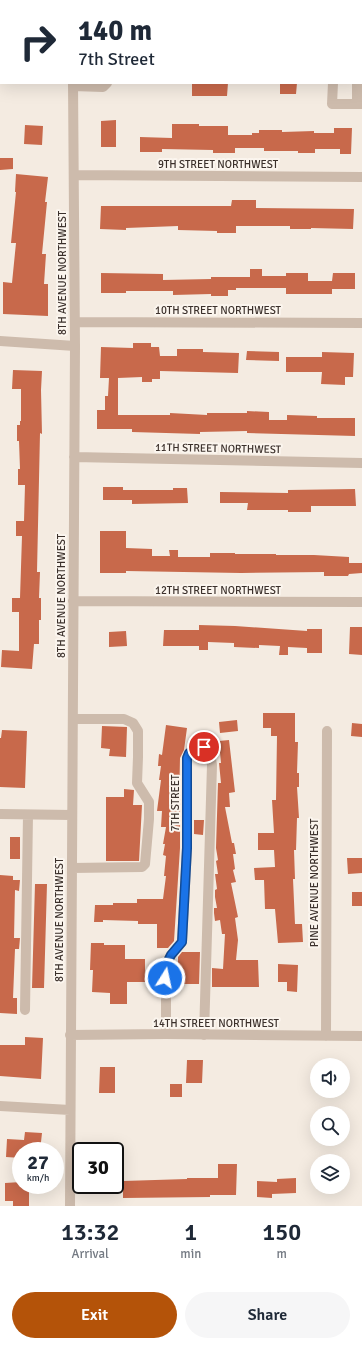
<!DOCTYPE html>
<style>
body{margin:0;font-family:Signika,sans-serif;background:#f6f6f7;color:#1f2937;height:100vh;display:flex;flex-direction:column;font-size:15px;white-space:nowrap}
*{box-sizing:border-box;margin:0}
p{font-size:13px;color:#747a83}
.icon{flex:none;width:22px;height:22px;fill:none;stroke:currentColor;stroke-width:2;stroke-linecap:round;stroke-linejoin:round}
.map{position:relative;height:1206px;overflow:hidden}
.panel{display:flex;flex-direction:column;background:#fff;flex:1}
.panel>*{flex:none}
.hud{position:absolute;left:0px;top:0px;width:362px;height:84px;box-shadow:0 4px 16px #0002;background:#fff;color:#1f2937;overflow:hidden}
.controls{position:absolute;left:310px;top:1058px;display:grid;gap:8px}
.controls a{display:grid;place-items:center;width:40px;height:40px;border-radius:50%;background:#fff;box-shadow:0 4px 16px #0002;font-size:20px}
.speed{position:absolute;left:12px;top:1142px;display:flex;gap:8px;font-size:20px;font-weight:700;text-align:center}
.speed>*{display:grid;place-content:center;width:52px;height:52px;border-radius:50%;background:#fff;box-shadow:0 4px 16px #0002;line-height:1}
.speed small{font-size:10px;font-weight:400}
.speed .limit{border:2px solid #111;border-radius:6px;background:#fff;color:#111}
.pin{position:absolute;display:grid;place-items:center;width:34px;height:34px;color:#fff;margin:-17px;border:2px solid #fff;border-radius:50%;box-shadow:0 1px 4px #0007}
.me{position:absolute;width:44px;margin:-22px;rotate:10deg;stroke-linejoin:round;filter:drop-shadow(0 0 3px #0008)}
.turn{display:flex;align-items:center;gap:14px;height:84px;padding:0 12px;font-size:18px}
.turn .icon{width:52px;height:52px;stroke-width:2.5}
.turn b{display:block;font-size:28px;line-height:34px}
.eta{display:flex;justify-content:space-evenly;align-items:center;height:68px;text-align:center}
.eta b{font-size:24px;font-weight:600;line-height:28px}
.primary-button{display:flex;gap:8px;margin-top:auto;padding:8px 12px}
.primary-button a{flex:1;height:46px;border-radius:24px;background:#b45309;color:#fff;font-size:16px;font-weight:600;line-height:46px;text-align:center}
.primary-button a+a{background:#f6f6f7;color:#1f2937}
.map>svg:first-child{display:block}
</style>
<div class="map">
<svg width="362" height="1206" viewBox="0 0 362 1206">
<rect width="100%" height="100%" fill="#f4ebe1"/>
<path fill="#c8694b" d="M192,83H228L227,96H192Z
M280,83H297L296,94H280Z
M116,120V147H101V121Z
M172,124H199V126H228V135H252V133H259V130H282V132L314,131V133H334V128H352L351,154H340V149H315V153H298V151H264V148H235V153H213V150L162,149V152H140V137L172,138Z
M25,125L43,126L42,145L24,144Z
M0,158H13V169L0,170Z
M16,174L48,177L45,202H47L42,254H46L44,284H48V316L3,314V282L12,283L16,243H11L16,192H15Z
M232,200H256V208L354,209L353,229L311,228V229H290V226H236V233H217V231L178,230V226L126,228V230L100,229L101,206H231Z
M250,269H262V276H286V273H308V281H332L333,273H355V289H332V294H286V288H236V290H228V296H211V294L173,295V291H126V293H101V273L163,274V280L211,279V277H250Z
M133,343H151V347H159L160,356H177V349H203V352L239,353L238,373L160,371V379H152V382H142V377L118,378V415H170V413L207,415V413H247V411L269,412V420H287V415L317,416V418H355V436L247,433V431L200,432V434L132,432V429H97V410H105V396H108L109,378H100L101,347L133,348Z
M247,351L279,352V361L246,360Z
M322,352L354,353L353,377H345V385L321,384L322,372H286V357H322Z
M13,370L42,371L41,390L42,434L40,433L37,572H40L39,598H41V620H39V644H34L32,669L1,667L2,650L19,651V612H12V598H20L22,536H16V521H24L25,485H18V469H20L19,441H17V425H20V421H21V389H12Z
M103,487H123V490H173V488H187L188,503L132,504V500H103Z
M355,489L356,506H311V512H288V510H247L248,503H220V492L288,493V490Z
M100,531H126V548L152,549V556H170L169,550H178V557H210V553H235V554H276V555H314L349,557V563H362V573L349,574L348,576H324V572L241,573L126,571V573H100Z
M199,625L235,626L307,631V629H322V653H307V648L288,647V655H279L280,646L259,645V648L234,647V643L208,642V650H199V646H163L164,630H199Z
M350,627H362V655L349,654Z
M126,631L127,646L109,647V632Z
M263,713H295V742H298L297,773H299V787H297L299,818H297L296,850H294L295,879H293L295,924H302L303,942L278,943L275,909H265L264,880H255L254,868L275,867L274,850H258V833H274L272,800H276L277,736H271V728H263Z
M237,720L238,731L220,733L219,722Z
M352,723L362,724V737L351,736Z
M166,725L187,728L184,750L180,758L179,804H180V848L174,941L168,948H157V924H138V921L103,920V922H94L95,905H113V903H137V899H163L166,876H164L166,856L163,855L165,844H163L166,827H161L162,811H157L161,780H159L161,766H158L159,754L162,755Z
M102,726L127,727L126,757L109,756L110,749L101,748Z
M2,730L27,731L25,788L0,787V738H1Z
M229,740L235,792L229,793L230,807H225L232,843H234L236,854H233L235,869L233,870L236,882L231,883L238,917L235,918L238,940L236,960H258L259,987H212V968L223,969L225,934H222L220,920L215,921L214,913V908H217L215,897V890L217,889L215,874H218L216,861L218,860L216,848L218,783H221L219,763H221L219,741Z
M124,789L134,790L133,805H142L139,861H106V797H124Z
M194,820H204L203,835L194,834Z
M10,837H20V859H10Z
M347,858H362V873L348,874Z
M0,875L13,876V880H20L19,891L15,890L14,938H20L19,949H15L13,998H17V1014L0,1013Z
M35,884H47L44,988H32Z
M352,892H362V906H352Z
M91,943H104V945H125V959H145V982H127V1004H110V993L92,992L93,970H90Z
M182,952H200L199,984H178V957Z
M278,964L298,965L297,992L287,991V982H278Z
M25,1037L43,1038L41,1079L0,1076V1045H25Z
M187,1060H203L202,1083H186Z
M100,1067H115V1093H99Z
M170,1084H182V1097H170Z
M25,1132L42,1133L40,1151H21V1158L6,1157L7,1139L24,1140Z
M218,1164H237L236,1195H210V1197L123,1198V1181L187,1179V1178H218Z
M296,1178V1193L272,1194V1198L257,1197V1181L277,1182V1179Z
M21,1182V1185H29V1206H13V1201H5V1183Z"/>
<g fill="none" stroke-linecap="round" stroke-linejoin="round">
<path stroke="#cdbbac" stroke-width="10" d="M71,1V0
M248,1V0
M333,83L332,104H362
M357,83V104
M73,86L103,87L107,83
M74,175L362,177
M75,322L362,323
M0,341L75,346
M74,457L362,463
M73,601L362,602
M0,814L72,815
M72,868L142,867L145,864L149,819V802L137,783L138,757V731L133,723L124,719H73
M25,1010L28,815
M166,1034V965L171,955L182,942L187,848V758C189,751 197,746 204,747L210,754L212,765L204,1035
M70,1035L166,1034L362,1036
M326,1036L327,731
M0,1106L70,1110
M70,1206L75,346L73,83"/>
<path stroke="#7d675c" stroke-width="10" d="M1,0L15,1
M361,10H362"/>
</g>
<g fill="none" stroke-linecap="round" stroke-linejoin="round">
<g stroke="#114b97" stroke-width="10">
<path id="route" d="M165,978L166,965L171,955L182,942L187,848V758L189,753L199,746L204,747"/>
</g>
<use href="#route" stroke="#1a73e8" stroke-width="7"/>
</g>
<g text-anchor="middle" stroke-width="4" stroke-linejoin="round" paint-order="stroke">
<g font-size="11" fill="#3b302b" stroke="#fbf5ee">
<text x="218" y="168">9TH STREET NORTHWEST</text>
<text transform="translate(62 273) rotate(-90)" y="4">8TH AVENUE NORTHWEST</text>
<text x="218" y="314">10TH STREET NORTHWEST</text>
<text transform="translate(218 448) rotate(1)" y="4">11TH STREET NORTHWEST</text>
<text x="218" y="594">12TH STREET NORTHWEST</text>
<text transform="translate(61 596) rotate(-90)" y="4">8TH AVENUE NORTHWEST</text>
<text transform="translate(175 803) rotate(-90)" y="4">7TH STREET</text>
<text transform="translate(314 883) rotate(-90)" y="4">PINE AVENUE NORTHWEST</text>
<text transform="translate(59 920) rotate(-90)" y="4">8TH AVENUE NORTHWEST</text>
<text x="216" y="1027">14TH STREET NORTHWEST</text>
</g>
</g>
</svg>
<div class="controls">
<a><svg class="icon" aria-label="sound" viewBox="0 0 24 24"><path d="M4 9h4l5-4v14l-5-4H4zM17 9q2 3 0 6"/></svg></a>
<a><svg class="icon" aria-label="search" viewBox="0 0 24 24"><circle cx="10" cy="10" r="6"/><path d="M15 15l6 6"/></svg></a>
<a><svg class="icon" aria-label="layers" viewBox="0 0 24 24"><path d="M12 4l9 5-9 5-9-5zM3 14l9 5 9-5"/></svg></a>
</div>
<div class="speed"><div>27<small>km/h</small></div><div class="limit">30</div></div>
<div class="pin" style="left:204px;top:747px;background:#d93025"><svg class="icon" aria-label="arrive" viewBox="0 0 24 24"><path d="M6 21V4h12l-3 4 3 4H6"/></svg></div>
<svg class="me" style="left:165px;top:978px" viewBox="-20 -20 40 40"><circle r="17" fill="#1a73e8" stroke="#fff" stroke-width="3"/><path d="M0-11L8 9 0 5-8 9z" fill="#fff"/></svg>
<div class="hud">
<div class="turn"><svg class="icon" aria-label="right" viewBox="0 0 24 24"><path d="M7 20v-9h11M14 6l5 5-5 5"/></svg><div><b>140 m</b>7th Street</div></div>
</div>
</div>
<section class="panel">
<div class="eta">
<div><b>13:32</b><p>Arrival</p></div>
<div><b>1</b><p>min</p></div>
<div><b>150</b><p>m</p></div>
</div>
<div class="primary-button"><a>Exit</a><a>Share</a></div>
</section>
